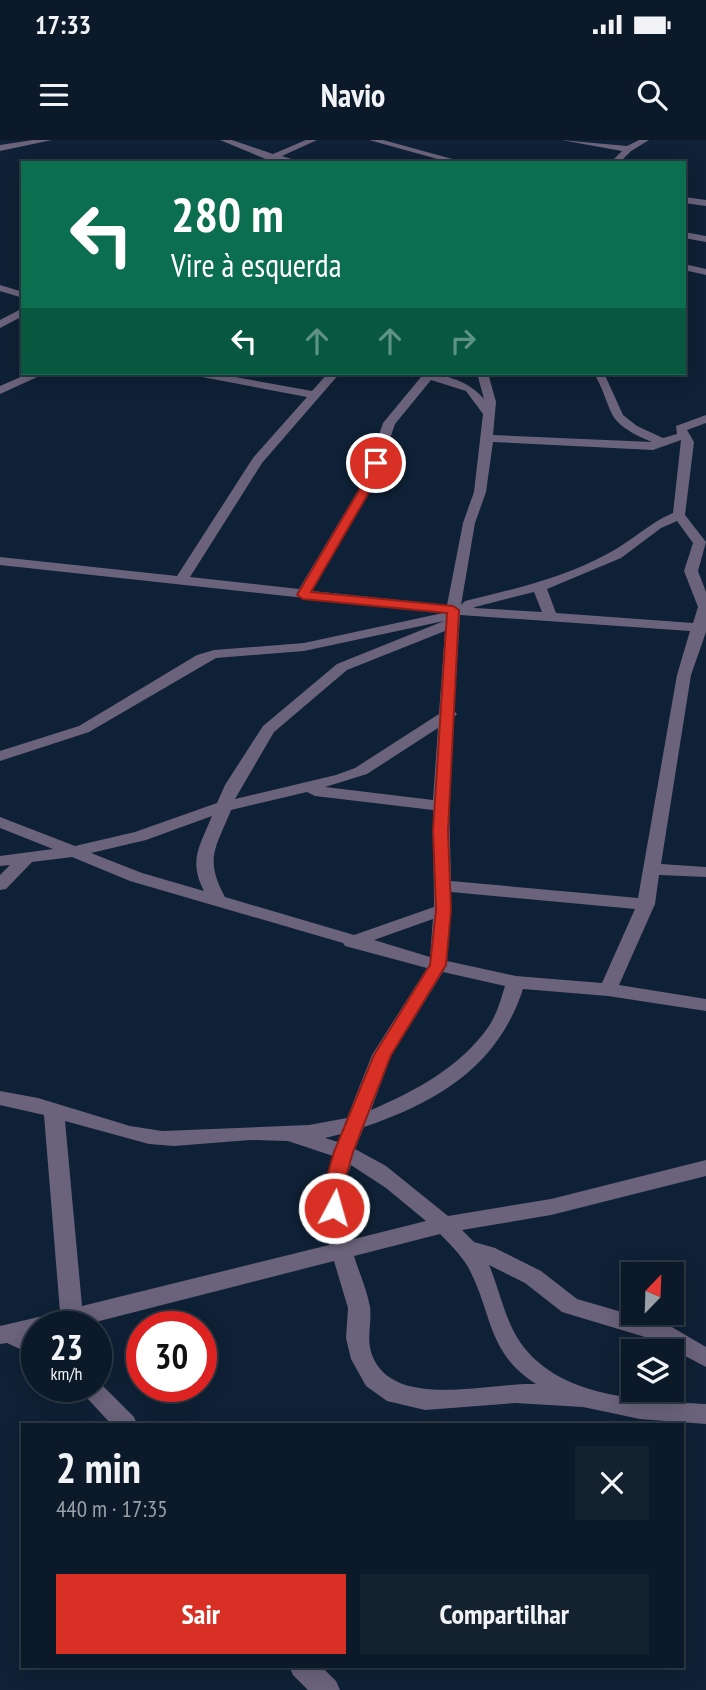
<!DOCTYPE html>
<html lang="pt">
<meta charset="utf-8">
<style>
body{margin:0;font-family:"PT Sans Narrow",sans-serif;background:#142230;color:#f1f3f6;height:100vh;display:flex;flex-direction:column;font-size:26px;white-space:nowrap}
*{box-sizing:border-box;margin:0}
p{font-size:23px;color:#9aa0a8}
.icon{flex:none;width:38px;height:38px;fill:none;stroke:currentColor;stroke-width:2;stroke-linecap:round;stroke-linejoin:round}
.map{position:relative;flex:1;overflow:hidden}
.details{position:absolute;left:21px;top:1283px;width:663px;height:245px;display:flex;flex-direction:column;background:#0b1928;border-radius:0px;box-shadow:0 4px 18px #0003,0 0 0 2px #2b3845}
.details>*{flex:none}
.top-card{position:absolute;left:21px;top:21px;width:665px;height:214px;border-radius:0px;box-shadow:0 4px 18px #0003,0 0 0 2px #2b3845;background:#0b6e4f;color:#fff;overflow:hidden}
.needle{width:46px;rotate:23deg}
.fabs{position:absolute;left:621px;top:1122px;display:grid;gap:14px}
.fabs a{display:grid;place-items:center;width:63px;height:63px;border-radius:0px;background:#0b1928;box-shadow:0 4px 18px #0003,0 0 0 2px #2b3845;font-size:35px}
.speed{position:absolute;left:21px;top:1171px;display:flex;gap:14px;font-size:35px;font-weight:700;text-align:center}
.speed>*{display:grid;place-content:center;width:91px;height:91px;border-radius:50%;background:#0b1928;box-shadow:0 4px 18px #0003,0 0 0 2px #2b3845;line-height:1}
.speed small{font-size:18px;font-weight:400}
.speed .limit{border:10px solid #d22;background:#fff;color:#111}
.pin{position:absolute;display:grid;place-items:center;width:60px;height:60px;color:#fff;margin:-30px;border:4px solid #fff;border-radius:50%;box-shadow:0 2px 7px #0007}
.me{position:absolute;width:77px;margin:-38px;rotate:6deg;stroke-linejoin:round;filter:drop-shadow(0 0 5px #0008)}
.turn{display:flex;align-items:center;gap:24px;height:147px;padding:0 35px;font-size:32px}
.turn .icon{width:91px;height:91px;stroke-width:2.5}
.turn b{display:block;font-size:49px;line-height:60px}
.lanes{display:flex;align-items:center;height:66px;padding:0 35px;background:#0003;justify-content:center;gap:35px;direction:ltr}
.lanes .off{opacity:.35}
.round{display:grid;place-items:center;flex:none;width:74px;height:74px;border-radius:0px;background:#142230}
.overview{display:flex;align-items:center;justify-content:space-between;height:119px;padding:0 35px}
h1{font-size:42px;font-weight:700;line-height:52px}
.cta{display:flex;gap:14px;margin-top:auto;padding:14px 35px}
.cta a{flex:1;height:80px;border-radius:0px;background:#d93025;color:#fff;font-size:28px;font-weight:700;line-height:80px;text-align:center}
.cta a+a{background:#142230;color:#f1f3f6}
.status{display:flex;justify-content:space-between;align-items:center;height:49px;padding:0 35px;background:#0b1928;direction:ltr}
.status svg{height:19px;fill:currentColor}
header{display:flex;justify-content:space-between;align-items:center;height:91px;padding:0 35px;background:#0b1928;font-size:32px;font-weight:700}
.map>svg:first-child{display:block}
</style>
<div class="status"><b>17:33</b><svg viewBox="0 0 49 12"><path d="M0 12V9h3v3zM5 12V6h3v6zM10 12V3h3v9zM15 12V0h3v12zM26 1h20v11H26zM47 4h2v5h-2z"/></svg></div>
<header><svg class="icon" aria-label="menu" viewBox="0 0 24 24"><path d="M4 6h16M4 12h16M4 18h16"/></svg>Navio<svg class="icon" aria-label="search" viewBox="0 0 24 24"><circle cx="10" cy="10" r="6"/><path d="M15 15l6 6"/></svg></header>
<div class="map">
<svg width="706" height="1550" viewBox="0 0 706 1550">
<rect width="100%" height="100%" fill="#0f2136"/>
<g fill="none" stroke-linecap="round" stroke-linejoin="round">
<path fill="#6b637b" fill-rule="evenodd" d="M33,0H52L0,11V5Z
M220,0H232L273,14L306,0H317L282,16L304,23L268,20Z
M369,0H383L467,23H452Z
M561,0L627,6L639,0H649L631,11L619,23H610L622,11Z
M684,57L706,60V66L684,63Z
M684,92L706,96V102L684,98Z
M684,124L706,129V135L684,130Z
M0,145L23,152V158L0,151Z
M23,168V176L0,188V180Z
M30,233H46L0,254V246Z
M192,233H213L312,251L328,233H340L262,323L190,437L299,449L363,342L383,283L421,237L415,233C439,233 468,239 484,259L477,233H488L496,262L493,295L652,302C602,281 616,273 594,233H604L623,275L637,286L663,298L677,294L676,286L706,275V283L687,290L694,302L685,375L706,402L698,431L706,452V492L691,535L661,724L706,727V737L659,735L655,764L619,845L706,859V871L608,856L523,849C498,926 438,962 364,987L355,1009L386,1026L448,1076L551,1059L706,1020V1036L551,1075L462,1090L474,1102L495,1108L541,1131L577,1159L670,1186L706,1207V1227L655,1200L562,1172L525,1143L489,1125C498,1146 503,1170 513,1190C548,1259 640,1260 706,1264V1284L640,1279L583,1267L515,1263L425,1270L387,1261L366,1246L351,1219L346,1198L348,1168L334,1121L80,1186H37V1217L7,1203L0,1204V1186L60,1172L44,975L0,965V951L38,958L130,986L162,991L309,985L347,978L372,915L427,828L345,806L343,803L130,741L72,717L32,722L6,749L0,750V735L10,725L0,726V716L53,709L0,688V677L75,706L135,692L217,663L225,645L263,586L337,524L444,481L304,511L216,518L89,592L0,621V611L79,586L197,515L214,510L304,503L443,473L0,425V417L177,436L253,318L307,257L197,236ZM431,240L466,251L483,274L474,352L463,383L447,465L312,451L375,342L395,284ZM681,300L673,373C649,383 632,401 609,413C564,438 514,449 465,461L461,465L475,383L486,352L493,302L653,310ZM677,381L693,403L684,431L698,467L693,483L556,473L547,449L621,418L661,388ZM534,452L542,472L474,468L475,467ZM460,475L690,491L677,535L638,758L451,741L449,666L454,577L457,574L454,571ZM445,491L439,574L355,628L336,635L235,659L274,592L347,530ZM438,588L433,660L325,647L367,634ZM307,652L315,656L433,670L434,767L354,795L225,757C204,718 216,708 231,670ZM212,676C200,706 188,720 204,751L142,733L91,713L146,700ZM451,752L635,769L602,843L516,836L447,821ZM433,779L430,817L374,800ZM443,832L505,846C501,859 497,874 489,886C461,927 415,951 371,970L391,916ZM65,981L149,1004L174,1006L250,1000L288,1001L333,1016C323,1048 324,1073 329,1105L82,1166ZM341,994L338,1002L325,998ZM351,1025L386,1048L426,1081L350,1100C346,1075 341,1047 351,1025ZM440,1094C450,1104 461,1115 468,1127C493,1173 486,1212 536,1244C490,1242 393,1271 372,1215C366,1199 372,1184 370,1167C367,1150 359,1132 354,1116Z
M96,1239L134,1277L137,1284H111L76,1246H96Z
M289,1526H321L336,1541L340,1550H308L293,1535Z"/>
</g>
<path fill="#d93025" stroke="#8d1f18" stroke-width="2" d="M372,320L381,323L375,342L311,452L453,466L459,470L448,691L451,770L446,825L391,915L353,1012L345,1040L344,1068L334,1075L325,1068L326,1040L334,1012L374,915L430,825L436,770L433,691L447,473L303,459L297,455L364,342Z"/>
</svg>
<div class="fabs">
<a><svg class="needle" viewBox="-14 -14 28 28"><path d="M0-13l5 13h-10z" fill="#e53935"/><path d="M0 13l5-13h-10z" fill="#9aa0a8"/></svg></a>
<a><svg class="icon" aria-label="layers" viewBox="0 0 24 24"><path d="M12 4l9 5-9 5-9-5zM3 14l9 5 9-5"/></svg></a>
</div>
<div class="speed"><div>23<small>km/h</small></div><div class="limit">30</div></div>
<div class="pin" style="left:376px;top:323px;background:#d93025"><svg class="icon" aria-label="arrive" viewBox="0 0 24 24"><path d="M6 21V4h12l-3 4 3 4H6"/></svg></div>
<svg class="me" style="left:334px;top:1068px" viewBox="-20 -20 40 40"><circle r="17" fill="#d93025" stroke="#fff" stroke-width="3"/><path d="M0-11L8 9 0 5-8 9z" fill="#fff"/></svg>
<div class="top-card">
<div class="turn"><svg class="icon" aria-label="left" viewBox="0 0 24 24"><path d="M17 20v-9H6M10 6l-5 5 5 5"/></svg><div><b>280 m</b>Vire à esquerda</div></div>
<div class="lanes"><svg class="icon" aria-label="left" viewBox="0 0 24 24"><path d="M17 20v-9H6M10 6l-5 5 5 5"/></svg><svg class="icon off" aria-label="ahead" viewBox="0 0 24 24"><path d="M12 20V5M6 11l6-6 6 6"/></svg><svg class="icon off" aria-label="ahead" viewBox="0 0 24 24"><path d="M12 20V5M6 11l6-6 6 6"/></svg><svg class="icon off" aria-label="right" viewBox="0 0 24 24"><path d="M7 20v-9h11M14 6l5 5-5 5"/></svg></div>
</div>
<section class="details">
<div class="overview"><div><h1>2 min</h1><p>440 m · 17:35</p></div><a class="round"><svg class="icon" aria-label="close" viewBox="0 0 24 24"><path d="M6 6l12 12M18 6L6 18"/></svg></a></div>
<div class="cta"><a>Sair</a><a>Compartilhar</a></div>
</section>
</div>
